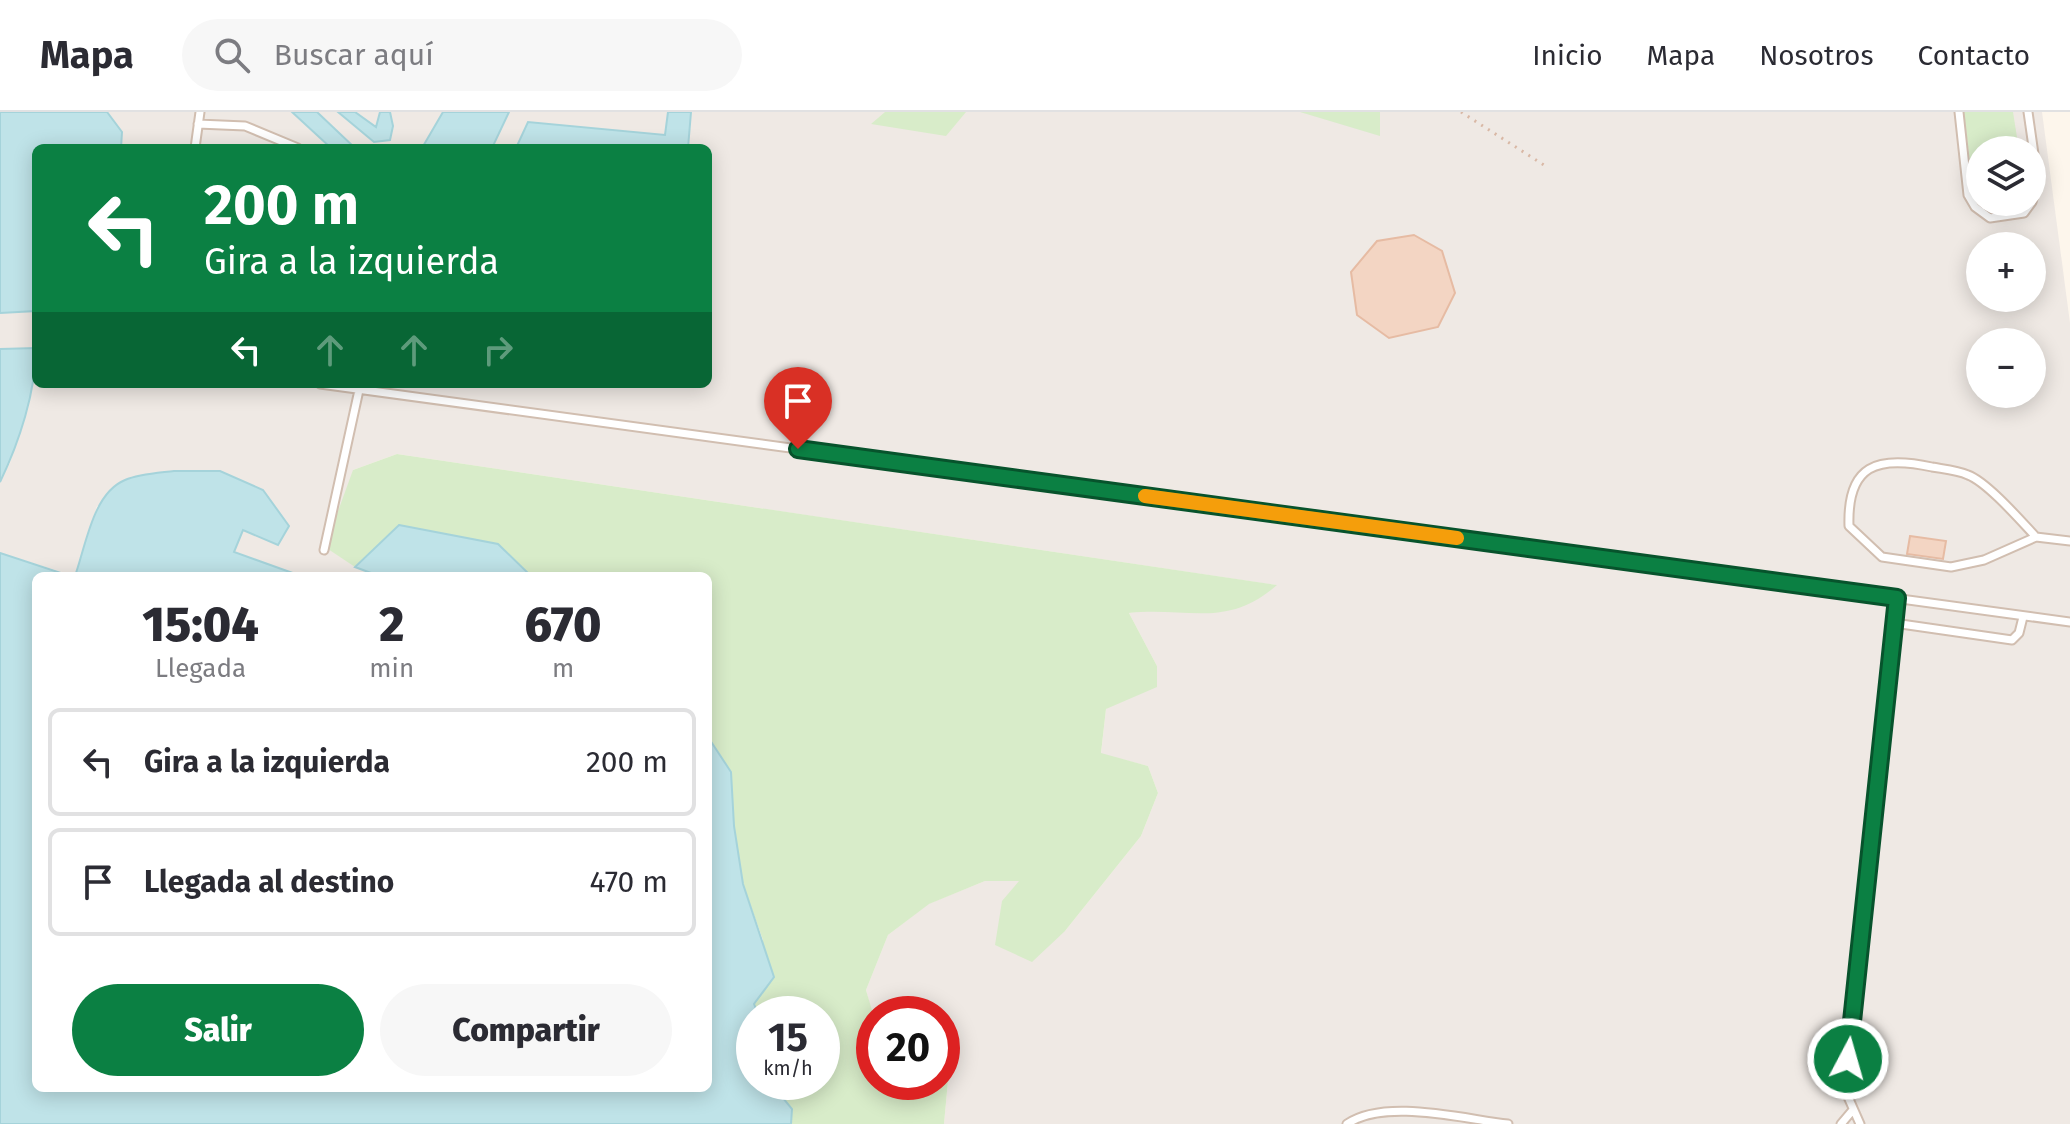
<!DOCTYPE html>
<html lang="es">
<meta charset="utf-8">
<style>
body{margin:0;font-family:"Fira Sans",sans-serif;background:#f7f7f7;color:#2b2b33;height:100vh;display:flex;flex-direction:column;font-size:30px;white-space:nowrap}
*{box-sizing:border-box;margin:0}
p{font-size:26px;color:#7c7c81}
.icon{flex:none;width:44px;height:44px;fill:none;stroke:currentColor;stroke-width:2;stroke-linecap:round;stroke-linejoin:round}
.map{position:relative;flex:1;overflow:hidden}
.sheet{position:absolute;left:32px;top:460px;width:680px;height:520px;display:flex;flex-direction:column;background:#fff;border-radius:12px;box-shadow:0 4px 20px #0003}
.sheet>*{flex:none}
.guide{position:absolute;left:32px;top:32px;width:680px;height:244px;border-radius:12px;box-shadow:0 4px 20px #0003;background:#0b8043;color:#fff;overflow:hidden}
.fabs{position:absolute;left:1966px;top:24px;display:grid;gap:16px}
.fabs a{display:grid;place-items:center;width:80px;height:80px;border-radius:50%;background:#fff;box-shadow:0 4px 20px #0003;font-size:40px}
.speed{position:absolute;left:736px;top:884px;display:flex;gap:16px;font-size:40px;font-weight:700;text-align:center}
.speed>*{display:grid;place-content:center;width:104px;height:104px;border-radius:50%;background:#fff;box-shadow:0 4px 20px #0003;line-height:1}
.speed small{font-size:20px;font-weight:400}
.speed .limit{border:12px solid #d22;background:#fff;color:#111}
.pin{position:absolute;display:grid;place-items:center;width:68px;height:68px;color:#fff;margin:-82px -34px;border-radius:50% 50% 50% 0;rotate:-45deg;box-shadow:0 0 8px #0007}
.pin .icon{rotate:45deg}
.me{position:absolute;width:88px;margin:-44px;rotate:6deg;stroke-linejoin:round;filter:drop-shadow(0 0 6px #0008)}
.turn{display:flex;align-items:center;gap:28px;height:168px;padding:0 40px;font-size:36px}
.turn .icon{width:104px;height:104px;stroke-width:2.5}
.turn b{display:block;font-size:56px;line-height:68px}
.lanes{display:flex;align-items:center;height:76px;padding:0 40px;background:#0003;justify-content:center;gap:40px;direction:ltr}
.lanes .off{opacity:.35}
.eta{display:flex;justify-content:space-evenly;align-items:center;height:136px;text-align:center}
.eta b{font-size:48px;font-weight:800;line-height:56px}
.button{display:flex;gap:16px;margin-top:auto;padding:16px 40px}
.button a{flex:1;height:92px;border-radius:48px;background:#0b8043;color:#fff;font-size:32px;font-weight:800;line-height:92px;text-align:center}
.button a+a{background:#f7f7f7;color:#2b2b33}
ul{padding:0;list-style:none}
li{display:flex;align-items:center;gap:24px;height:108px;margin:0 16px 12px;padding:0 24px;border:4px solid #e1e1e2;border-radius:12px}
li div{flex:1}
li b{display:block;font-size:30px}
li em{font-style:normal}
header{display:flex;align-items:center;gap:48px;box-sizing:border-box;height:112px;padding:0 40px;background:#fff;border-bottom:2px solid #e1e1e2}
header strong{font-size:38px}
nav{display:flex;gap:44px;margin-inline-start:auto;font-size:28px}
.search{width:560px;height:72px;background:#f7f7f7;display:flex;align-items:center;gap:20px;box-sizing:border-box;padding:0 28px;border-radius:44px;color:#7c7c81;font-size:30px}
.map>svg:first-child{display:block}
</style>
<header>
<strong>Mapa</strong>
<div class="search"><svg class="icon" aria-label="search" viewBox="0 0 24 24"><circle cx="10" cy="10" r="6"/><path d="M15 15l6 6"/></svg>Buscar aquí</div>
<nav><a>Inicio</a><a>Mapa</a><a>Nosotros</a><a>Contacto</a></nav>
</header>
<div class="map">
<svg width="2070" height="1012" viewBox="0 0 2070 1012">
<rect width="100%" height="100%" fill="#fdf6ec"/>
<path fill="#efe9e4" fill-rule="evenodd" d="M107,0H2042L2070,211V1012H944L950,947L942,902H874L873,904L866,878L888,823L928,792L985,769H1020L1065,819L1141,724L1158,681L1148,654L1101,642L1106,597L1157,554L1129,501L1276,473L397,342L353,358L355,455L379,464H301L233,440L243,418L289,414L97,394L75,464L0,441V370L10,351L36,260V272H708V36H121L122,20ZM1980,38H2032V90H1980ZM1980,134H2032V186H1980ZM1980,230H2032V282H1980Z
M36,199V236L0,237V201Z"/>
<path fill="#d8ecc9" d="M885,0H966L946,24L871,12Z
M1300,0H1380V24Z
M1964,0H2013L2019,38H1980V87L1973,77Z
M397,342L1277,473C1227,517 1188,495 1129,501L1157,554V575L1106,597L1101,641L1148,654L1158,681L1141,724L1065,819L1032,850L995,833L1002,789L1019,769H985L929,792L888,823L866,878L874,905V970H942L943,904L950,947L944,1012H791L792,997L770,970H822V902H758L753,892L763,828L743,772L734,714L731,660L708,625V464H531L498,432L399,413L355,455L325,435L353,358Z"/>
<path fill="#bfe3e8" stroke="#a5d3da" stroke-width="2" d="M0,0H107L122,20L121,36H36V199L0,201Z
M292,0H317L355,36H331Z
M338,0H355L376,15L380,0H390L393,14L390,28L374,30Z
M443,0H509L492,36H422Z
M668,0H691L688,36H516L528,10L665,23Z
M36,236C36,279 19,331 0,370V237Z
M174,359H220L263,378L289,414L278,433L243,418L234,440L301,464H75C86,433 93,381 125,368C139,362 158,361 174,359Z
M399,413L498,432L531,464H379L355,455Z
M0,441L70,464H36V976H708V625L731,660L734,714L743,772L774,865L754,892L758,902H754V970H770L792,997L791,1012H0Z"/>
<path fill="#f3d5c3" stroke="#e6bba3" stroke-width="2" d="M1414,123L1442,139L1455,181L1438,215L1389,226L1357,203L1351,160L1377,129Z
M1910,424L1946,429L1943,447L1907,442Z"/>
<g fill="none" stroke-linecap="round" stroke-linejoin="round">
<g stroke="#d1beb0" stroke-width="11">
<path id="lane" d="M1959,0L1968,83L1975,95L1990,106L2024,101L2032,90
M2028,0L2038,70L2032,90
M198,12L245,14L298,36
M195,36L200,0
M320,272L2070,510
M2036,425C2021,409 1987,370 1968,363C1957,358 1943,357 1932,355C1877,343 1847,353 1849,414L1882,445L1951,455L1984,448L2036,425L2070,429
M324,438L359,278
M1894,511L2012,528L2019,521L2023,505
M1347,1012C1385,986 1463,1007 1508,1012
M1841,1012L1852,999
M1860,1012L1845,978L1897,486"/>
</g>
<path stroke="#d9b8a5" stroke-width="3" stroke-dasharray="2 6" stroke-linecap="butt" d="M1461,0L1547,55"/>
<use href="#lane" stroke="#fff" stroke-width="7"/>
</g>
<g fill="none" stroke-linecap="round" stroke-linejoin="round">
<g stroke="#07532c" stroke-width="20">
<path id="route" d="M798,337L1897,486L1848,947"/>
</g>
<use href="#route" stroke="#0b8043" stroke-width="14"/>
<path stroke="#f59e0b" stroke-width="14" d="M1145,384L1457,426"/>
</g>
</svg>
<div class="fabs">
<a><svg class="icon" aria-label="layers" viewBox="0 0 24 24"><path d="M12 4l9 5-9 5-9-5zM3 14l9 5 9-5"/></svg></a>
<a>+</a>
<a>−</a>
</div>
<div class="speed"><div>15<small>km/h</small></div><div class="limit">20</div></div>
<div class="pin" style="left:798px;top:337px;background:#d93025"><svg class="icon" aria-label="arrive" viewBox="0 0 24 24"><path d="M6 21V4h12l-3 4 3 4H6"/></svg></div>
<svg class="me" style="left:1848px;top:947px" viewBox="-20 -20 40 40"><circle r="17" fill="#0b8043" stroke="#fff" stroke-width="3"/><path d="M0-11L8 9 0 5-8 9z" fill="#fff"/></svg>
<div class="guide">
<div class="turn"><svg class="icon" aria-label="left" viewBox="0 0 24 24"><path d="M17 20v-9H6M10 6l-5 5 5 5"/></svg><div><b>200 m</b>Gira a la izquierda</div></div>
<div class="lanes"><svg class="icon" aria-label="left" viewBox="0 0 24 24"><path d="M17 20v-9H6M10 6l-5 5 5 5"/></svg><svg class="icon off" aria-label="ahead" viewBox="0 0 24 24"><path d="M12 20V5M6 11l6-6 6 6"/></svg><svg class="icon off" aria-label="ahead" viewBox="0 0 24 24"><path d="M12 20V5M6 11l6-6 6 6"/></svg><svg class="icon off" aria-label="right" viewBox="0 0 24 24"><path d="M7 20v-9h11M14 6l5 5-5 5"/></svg></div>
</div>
<section class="sheet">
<div class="eta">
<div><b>15:04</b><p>Llegada</p></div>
<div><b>2</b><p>min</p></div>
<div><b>670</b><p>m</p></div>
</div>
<ul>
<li><svg class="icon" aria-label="left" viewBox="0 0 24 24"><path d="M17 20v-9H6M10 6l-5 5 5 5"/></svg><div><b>Gira a la izquierda</b></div><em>200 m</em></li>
<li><svg class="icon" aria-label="arrive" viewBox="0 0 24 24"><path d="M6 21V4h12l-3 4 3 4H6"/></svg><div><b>Llegada al destino</b></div><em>470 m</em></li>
</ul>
<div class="button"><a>Salir</a><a>Compartir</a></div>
</section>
</div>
